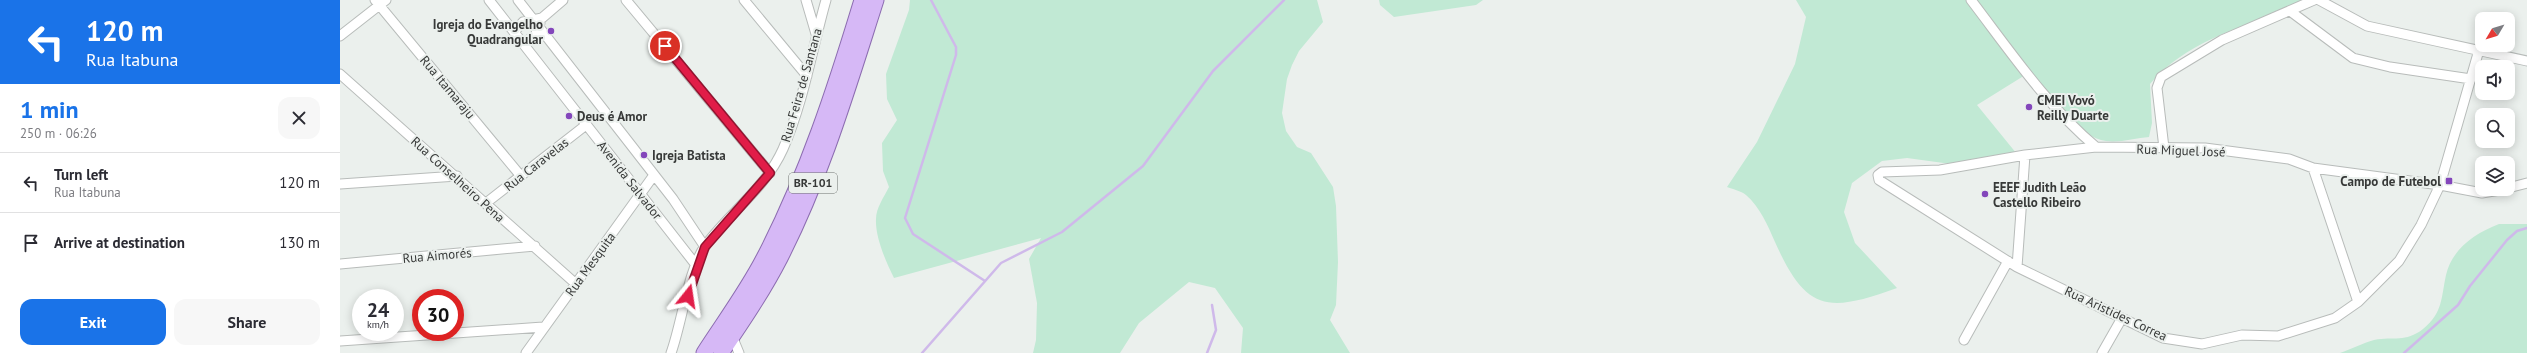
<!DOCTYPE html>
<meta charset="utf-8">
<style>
body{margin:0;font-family:"PT Sans",sans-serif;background:#f7f7f7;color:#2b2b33;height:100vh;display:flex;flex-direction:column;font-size:15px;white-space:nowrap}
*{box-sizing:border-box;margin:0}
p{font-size:13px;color:#7c7c81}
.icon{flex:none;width:22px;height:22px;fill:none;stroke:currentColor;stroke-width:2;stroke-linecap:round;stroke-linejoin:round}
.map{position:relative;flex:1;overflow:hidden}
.details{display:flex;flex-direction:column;background:#fff;width:340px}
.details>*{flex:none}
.top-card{background:#1a73e8;color:#fff;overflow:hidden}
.needle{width:26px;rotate:232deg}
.buttons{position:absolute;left:2135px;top:12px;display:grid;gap:8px}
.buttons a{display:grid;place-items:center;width:40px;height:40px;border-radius:8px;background:#fff;box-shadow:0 2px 10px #0003;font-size:20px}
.speed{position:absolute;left:12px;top:289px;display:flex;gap:8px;font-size:20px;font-weight:700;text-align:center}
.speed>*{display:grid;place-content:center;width:52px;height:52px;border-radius:50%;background:#fff;box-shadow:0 2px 10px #0003;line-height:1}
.speed small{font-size:10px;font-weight:400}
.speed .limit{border:6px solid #d22;background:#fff;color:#111}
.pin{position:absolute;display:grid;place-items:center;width:34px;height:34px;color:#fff;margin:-17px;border:2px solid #fff;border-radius:50%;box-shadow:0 1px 4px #0007}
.me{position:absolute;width:44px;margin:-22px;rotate:15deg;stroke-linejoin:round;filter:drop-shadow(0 0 3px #0008)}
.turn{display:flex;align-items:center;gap:14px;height:84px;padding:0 20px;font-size:18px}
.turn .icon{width:52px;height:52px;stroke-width:2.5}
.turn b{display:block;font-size:28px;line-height:34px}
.round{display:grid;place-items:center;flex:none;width:42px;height:42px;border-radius:12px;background:#f7f7f7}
.overview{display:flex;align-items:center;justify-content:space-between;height:68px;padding:0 20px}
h1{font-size:24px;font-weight:800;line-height:30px;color:#1a73e8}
.primary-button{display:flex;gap:8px;margin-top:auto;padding:8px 20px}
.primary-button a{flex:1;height:46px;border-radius:12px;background:#1a73e8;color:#fff;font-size:16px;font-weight:800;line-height:46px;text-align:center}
.primary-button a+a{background:#f7f7f7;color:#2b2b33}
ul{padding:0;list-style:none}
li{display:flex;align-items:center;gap:12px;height:60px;padding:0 20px;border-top:1px solid #e1e1e2}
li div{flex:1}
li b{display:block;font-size:15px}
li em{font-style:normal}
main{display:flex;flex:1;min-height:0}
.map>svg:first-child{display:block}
</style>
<main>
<section class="details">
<div class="top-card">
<div class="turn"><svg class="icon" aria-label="left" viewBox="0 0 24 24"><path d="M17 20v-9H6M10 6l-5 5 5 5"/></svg><div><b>120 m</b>Rua Itabuna</div></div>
</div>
<div class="overview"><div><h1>1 min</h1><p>250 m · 06:26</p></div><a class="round"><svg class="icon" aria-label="close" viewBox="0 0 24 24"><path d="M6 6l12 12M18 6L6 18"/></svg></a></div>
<ul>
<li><svg class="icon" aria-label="left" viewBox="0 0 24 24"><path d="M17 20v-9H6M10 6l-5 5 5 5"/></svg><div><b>Turn left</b><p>Rua Itabuna</p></div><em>120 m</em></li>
<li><svg class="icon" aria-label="arrive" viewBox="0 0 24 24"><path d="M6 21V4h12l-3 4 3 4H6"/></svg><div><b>Arrive at destination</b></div><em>130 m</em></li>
</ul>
<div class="primary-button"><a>Exit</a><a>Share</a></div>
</section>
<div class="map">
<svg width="2187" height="353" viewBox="0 0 2187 353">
<rect width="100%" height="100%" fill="#ebf0ed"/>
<path fill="#c1e9d4" d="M570,0H977L983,22L959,51L952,65L947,79L942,113L946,131L957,147L971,153L993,187L996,206L998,262L996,305L990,320L1010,353H901L903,328L875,288L849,282L799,323L780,353H693L696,340L697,303L689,259L701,238L554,278C546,262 535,237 536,219C536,208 544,197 549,187L543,171L542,143L557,120L547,99L546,74L569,10Z
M1039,0H1143L1136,5L1054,17L1040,5Z
M1456,0H1969C1915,24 1849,37 1810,84L1812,123L1809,137C1796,138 1779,143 1766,141C1739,138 1707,92 1690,72L1637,105L1681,159L1611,164L1567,158L1542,161L1512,183L1504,212L1515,243L1557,288C1488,313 1466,312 1435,242C1428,226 1420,207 1406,195C1401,191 1392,189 1387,187L1417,142L1455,64L1466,17Z
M2159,224H2187V353H2000C2011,349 2023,343 2034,340C2054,336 2065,343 2083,329C2103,313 2101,298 2106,275C2112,249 2135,233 2159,224Z"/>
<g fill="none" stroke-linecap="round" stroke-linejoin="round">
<path stroke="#cfb9ea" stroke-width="2.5" d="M591,0L616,47V55L565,218L573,234L645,281
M582,353L661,263L722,232L803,166L873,71L944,0
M867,353L876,330L872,305
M2064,353L2118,305L2130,286L2167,240L2177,231L2187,228"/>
<g stroke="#b8bcba" stroke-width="11">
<path id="minor" d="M35,0L180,175
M149,0L356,265
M178,0L333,199L365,247
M286,0L430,173
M404,0L467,76
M466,0L476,34
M1631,0C1670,51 1707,106 1756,147
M1979,0L2027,26L2187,61
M1950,11L2013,58L2050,67L2131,79
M174,32L183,22L202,18L223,0
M0,36L46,0
M183,43L195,36L200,23
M2139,50L2100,185L2081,225L2059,261L2018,302L1995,318L1938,336L1902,335L1862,344L1823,338L1677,267L1539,180L1538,175L1542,172L1600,170L1685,155L1756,147L1865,148L1949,159L1973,168L2100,185L2142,193L2166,189
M0,74L236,284
M1824,148L1817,88L1821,77L1882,40L1974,0
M1973,168L2018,302
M0,184L117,176
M2168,188L2187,183
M146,203L246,125
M0,264L195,246
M1677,267L1685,155
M392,336L399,353
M1624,340L1668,261
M0,341L203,327
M186,353L314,175
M331,353C342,323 348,270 365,246C390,212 425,189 443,149C464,101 472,49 486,0
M1762,353L1782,318"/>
</g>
<g stroke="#8c6cb0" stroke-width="17">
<path id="primary" d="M364,353C384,322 407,291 424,258C467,175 495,89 522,0
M381,353C402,322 423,291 440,258C482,176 508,87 536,0"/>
</g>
<use href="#minor" stroke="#fff" stroke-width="9"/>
<use href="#primary" stroke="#d6b8f6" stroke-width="15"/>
</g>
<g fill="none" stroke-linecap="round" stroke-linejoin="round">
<g stroke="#92132f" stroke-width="10">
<path id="route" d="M325,46L430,173L365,247L348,296"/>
</g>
<use href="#route" stroke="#e11d48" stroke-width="7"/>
</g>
<g fill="#8346bb" stroke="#ebf0ed" stroke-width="1.5">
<circle cx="211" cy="31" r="4"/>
<circle cx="1689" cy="107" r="4"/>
<circle cx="229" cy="116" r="4"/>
<circle cx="304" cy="155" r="4"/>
<rect x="2105" y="177" width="8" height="8" rx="2"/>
<circle cx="1645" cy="194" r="4"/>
</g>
<g text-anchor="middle" stroke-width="4" stroke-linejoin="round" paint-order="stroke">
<rect fill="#ebf0ed" stroke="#6d706e" stroke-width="1" x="449" y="173" width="48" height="20" rx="3"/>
<g font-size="12" font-weight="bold" fill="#373938">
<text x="473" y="187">BR-101</text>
</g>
<g font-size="13" font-weight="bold" fill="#373938" stroke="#ebf0ed" text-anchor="start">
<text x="203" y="29" text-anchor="end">Igreja do Evangelho<tspan x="203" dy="15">Quadrangular</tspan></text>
<text x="1697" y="105">CMEI Vovó<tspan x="1697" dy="15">Reilly Duarte</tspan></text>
<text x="237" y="121">Deus é Amor</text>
<text x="312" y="160">Igreja Batista</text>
<text x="2101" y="186" text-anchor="end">Campo de Futebol</text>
<text x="1653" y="192">EEEF Judith Leão<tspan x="1653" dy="15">Castello Ribeiro</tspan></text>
</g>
<g font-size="13" fill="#373938" stroke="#ebf0ed">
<text transform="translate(461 85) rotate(-74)" y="5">Rua Feira de Santana</text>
<text transform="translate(108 87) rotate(50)" y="5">Rua Itamaraju</text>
<text transform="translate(1841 150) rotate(2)" y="5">Rua Miguel José</text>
<text transform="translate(196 164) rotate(-38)" y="5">Rua Caravelas</text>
<text transform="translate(118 179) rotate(42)" y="5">Rua Conselheiro Pena</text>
<text transform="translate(290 180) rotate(52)" y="5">Avenida Salvador</text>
<text transform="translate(97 255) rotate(-5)" y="5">Rua Aimorés</text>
<text transform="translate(250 264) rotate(-54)" y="5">Rua Mesquita</text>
<text transform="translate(1776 313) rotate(25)" y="5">Rua Aristides Correa</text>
</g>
</g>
</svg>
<div class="buttons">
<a><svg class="needle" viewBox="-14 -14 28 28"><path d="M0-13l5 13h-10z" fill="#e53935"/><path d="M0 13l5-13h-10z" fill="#7c7c81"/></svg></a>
<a><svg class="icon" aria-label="sound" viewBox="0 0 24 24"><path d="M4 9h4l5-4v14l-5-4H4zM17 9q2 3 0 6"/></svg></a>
<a><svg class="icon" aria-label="search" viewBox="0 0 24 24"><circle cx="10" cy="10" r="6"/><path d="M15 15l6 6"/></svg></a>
<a><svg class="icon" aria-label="layers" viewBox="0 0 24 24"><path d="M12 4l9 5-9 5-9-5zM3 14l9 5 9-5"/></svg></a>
</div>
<div class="speed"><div>24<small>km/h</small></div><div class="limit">30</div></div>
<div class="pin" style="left:325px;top:46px;background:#d93025"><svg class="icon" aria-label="arrive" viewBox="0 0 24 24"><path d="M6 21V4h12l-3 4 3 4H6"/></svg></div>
<svg class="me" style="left:348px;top:296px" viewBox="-20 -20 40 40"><path d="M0-17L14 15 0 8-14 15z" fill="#e11d48" stroke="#fff" stroke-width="4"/></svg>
</div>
</main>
